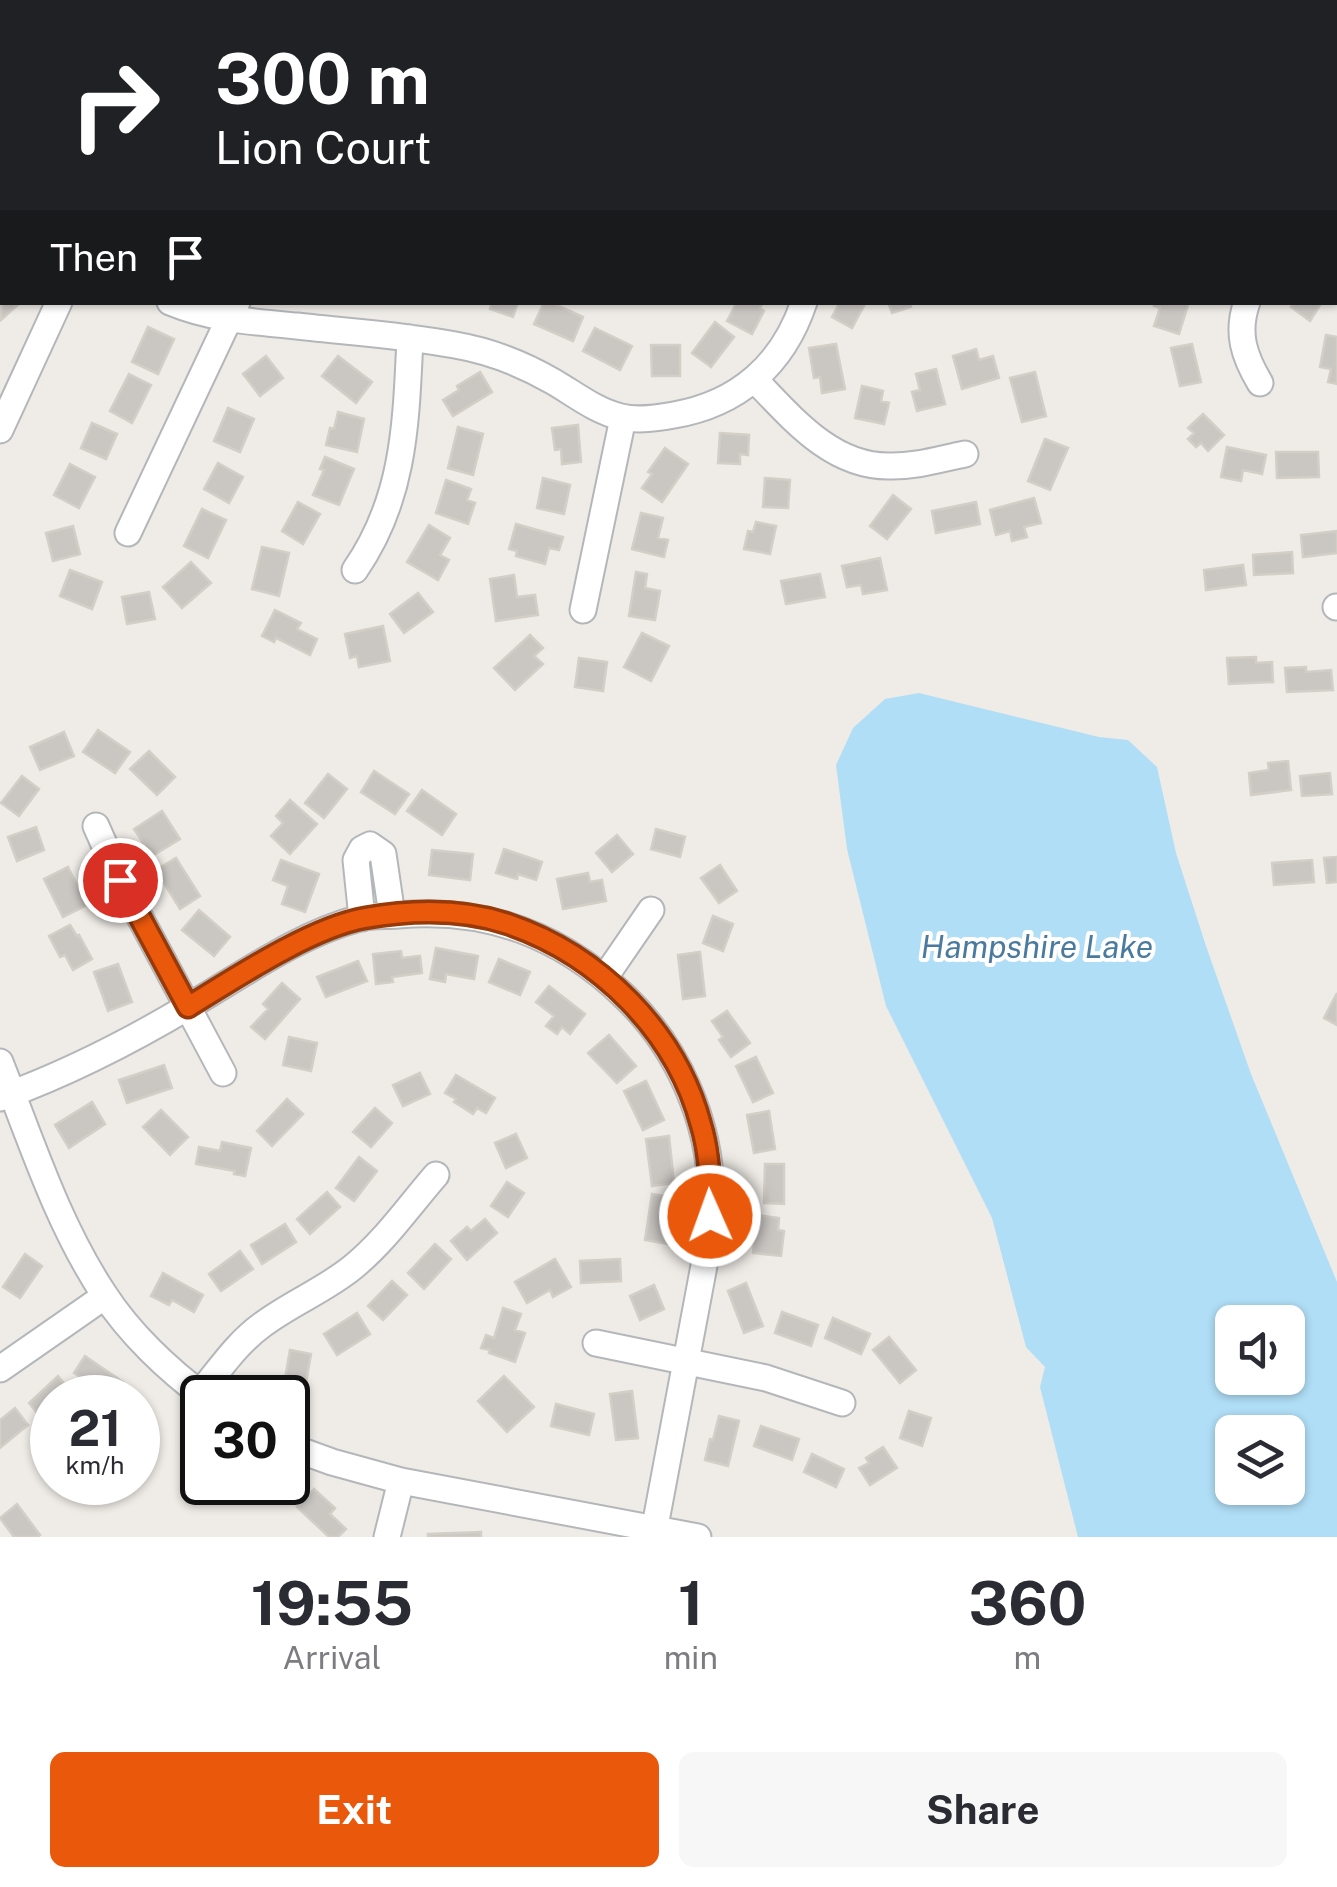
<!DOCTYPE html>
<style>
body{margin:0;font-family:"Public Sans",sans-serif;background:#f7f7f7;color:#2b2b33;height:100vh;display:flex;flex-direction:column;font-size:38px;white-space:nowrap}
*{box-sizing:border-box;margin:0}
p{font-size:32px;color:#7c7c81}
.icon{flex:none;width:55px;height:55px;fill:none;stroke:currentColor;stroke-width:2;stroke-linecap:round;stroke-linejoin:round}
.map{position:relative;height:1537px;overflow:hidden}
.sheet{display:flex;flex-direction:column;background:#fff;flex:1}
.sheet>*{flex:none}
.guide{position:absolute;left:0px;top:0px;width:1338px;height:305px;box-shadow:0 2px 8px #0004;background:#202124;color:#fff;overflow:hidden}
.fabs{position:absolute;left:1215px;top:1305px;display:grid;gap:20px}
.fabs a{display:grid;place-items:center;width:90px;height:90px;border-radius:15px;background:#fff;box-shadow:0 2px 8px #0004;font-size:50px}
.speed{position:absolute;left:30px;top:1375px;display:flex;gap:20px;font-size:50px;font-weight:700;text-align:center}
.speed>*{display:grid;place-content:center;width:130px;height:130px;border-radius:50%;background:#fff;box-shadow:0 2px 8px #0004;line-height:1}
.speed small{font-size:25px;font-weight:400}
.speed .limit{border:5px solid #111;border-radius:15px;background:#fff;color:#111}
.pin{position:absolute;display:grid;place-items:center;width:85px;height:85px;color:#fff;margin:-42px;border:5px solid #fff;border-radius:50%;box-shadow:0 2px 10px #0007}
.me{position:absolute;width:110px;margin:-55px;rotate:358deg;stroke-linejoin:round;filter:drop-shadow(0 0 8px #0008)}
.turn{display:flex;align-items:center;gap:35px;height:210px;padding:0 50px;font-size:45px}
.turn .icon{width:130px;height:130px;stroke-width:2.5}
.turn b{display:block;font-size:70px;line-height:85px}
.then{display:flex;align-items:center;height:95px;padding:0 50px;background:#0003;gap:20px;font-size:38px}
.eta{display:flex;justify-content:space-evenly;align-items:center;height:170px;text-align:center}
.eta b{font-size:60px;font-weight:700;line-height:70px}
.action{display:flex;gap:20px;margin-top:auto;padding:20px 50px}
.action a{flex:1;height:115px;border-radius:15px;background:#ea580c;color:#fff;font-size:40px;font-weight:700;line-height:115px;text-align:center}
.action a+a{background:#f7f7f7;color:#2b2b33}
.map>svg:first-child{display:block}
</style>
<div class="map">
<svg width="1337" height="1537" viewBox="0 0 1337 1537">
<rect width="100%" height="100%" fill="#efece7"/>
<path fill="#c9e3c6" d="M829,0H1297L1299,2H831Z"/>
<path fill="#b0def6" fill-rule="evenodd" d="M919,693L1099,737L1128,740L1157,767L1176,853L1206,946L1251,1074L1337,1282V1537H1078L1040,1387L1045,1367L1026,1347L992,1218L886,1006L847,849L836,765L853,728L885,699ZM1232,1322H1288V1378H1232ZM1232,1432H1288V1488H1232Z"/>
<path fill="#cac7c3" stroke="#d3cec6" stroke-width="2.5" d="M0,270L2,273V302H21L1,320Z
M492,302H518L513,317L490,309Z
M544,302H550L583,317L573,341L534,324Z
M737,302H763L760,308L764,311L752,334L727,321Z
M840,302H866L852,328L832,317Z
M888,302H910L911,307L892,313Z
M1155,302H1189L1179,334L1154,326L1160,308L1154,306Z
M1294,302H1322L1310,321L1291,307Z
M715,322L734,337L711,367L692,353Z
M148,327L174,339L158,374L132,362Z
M595,328L632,346L620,370L583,351Z
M1326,335L1337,337V384L1328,382L1331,369L1320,367Z
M836,344L845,389L822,393L820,377L814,378L809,348Z
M1192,344L1201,382L1180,386L1171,348Z
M651,345H680V376H652Z
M976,349L979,360L993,356L999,378L962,389L953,356Z
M266,356L283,378L260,396L243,374Z
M338,356L372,382L356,403L322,376Z
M936,369L945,404L917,411L912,392L920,390L916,374Z
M480,372L492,392L453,416L443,400L459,390L457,386Z
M1035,372L1046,416L1022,422L1010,378Z
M129,374L151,385L132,423L110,411Z
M862,386L883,391L881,401L889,403L884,424L855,418Z
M228,408L254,419L240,452L214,441Z
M338,412L364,419L357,452L326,445L330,428L334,429Z
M1203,414L1224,435L1208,451L1201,443L1196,447L1188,439L1194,433L1188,428Z
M92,423L117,434L106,459L81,448Z
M578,425L581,462L562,464L561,449L555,450L552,428Z
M458,427L483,434L473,475L448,468Z
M720,433L749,435L748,455L740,454V464L718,463Z
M1045,439L1068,448L1050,490L1028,481Z
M1227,447L1266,455L1262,474L1243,470L1241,481L1221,477Z
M665,448L688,464L662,502L642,488L652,474L648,472Z
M1276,452H1318L1319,477L1277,478Z
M325,457L354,469L339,505L313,495L324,470L320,469Z
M218,463L243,477L229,503L204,489Z
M70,464L95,477L79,508L54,495Z
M543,478L570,485L564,514L537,508Z
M765,478L790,480L788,508L763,507Z
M446,480L471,489L467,500L475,503L468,524L436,513Z
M893,495L911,509L887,539L870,526Z
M1034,498L1041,523L1024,527L1027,537L1012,541L1010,531L996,535L990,510Z
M298,502L320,514L303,544L282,531Z
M976,502L980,524L936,533L932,511Z
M202,509L226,520L208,558L184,546Z
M641,513L663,518L658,538L668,540L664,557L632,549Z
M756,522L776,526L770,554L744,549L748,531L753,532Z
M516,524L563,537L559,550L549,548L545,564L516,556L517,551L509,549Z
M429,525L450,538L440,555L449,560L438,580L407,562Z
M73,526L80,554L53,561L46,533Z
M1337,531V553L1303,557L1301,535Z
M262,547L289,553L279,596L252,589Z
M1292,552L1293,573L1254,575L1253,555Z
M880,558L887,590L863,594L861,585L847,587L842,566Z
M191,562L211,583L182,608L163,587Z
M1243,565L1246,585L1206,590L1204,570Z
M70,570L102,582L92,609L60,596Z
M636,572L647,574L645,588L660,591L655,620L629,616Z
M820,574L825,597L786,604L781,581Z
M514,575L517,597L535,595L538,615L496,621L490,579Z
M149,592L155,619L127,624L122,597Z
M418,593L433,612L404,633L390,614Z
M275,610L301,623L297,629L317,639L310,655L276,638L274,642L262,636Z
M383,626L390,661L359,667L357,656L350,658L345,634Z
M642,633L669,646L651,681L624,667Z
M530,635L543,648L534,656L543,664L515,690L494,668Z
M1256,657V663L1272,662L1273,682L1229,684L1227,658Z
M579,658L607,662L603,691L575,687Z
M1306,667V672L1331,670L1333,690L1287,692L1285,668Z
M98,730L130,752L115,773L83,752Z
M64,732L74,756L40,770L30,747Z
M149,751L175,777L157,795L130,769Z
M1288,761L1291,790L1251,795L1249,773L1269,770L1268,763Z
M374,771L409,794L395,814L361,792Z
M1330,773L1332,794L1302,796L1300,776Z
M328,774L347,789L324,818L305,803Z
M22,776L39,789L19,816L1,803Z
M422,790L456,814L442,835L407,811Z
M290,800L317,824L290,854L271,836L283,823L276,816Z
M162,811L180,839L152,856L134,829Z
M36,827L44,850L17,861L8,837Z
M656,829L685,837L680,857L651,849Z
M617,835L633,854L612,872L596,853Z
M504,849L542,862L536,880L518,874L517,879L496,873Z
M432,850L473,854L470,880L429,875Z
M1337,857V882L1327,883L1324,858Z
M176,858L200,896L180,909L156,870Z
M281,860L319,874L305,912L282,904L288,886L273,880Z
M1312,860L1314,882L1274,885L1272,863Z
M720,865L737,891L719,903L701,878Z
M68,867L87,905L63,917L44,879Z
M588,873L590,882L602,880L606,901L563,909L557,879Z
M199,910L230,937L214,956L182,930Z
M713,916L733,924L723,951L703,943Z
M70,925L77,936L79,935L92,959L73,970L65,955L60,957L49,936Z
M436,948L478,956L474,979L446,974L445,982L430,979Z
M401,951L402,958L420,956L422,973L392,977L393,982L376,984L373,954Z
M700,952L705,996L683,999L678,955Z
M499,959L530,972L520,995L489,982Z
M358,961L367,981L326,997L317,977Z
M118,964L132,1002L108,1011L94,972Z
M282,983L300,999L265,1039L251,1027L268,1009L263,1004Z
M549,986L585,1014L570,1034L562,1027L557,1034L546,1026L554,1016L536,1002Z
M1337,993V1025L1324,1018Z
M727,1011L750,1043L731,1057L719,1040L723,1037L712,1021Z
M609,1035L636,1066L617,1083L588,1053Z
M289,1037L317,1043L311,1071L283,1065Z
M756,1057L773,1093L753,1102L736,1066Z
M164,1065L172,1088L127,1103L119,1080Z
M420,1073L430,1094L403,1106L393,1085Z
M456,1075L495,1098L486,1113L477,1108L473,1114L454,1102L456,1099L445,1093Z
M646,1081L664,1120L643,1130L624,1091Z
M287,1099L303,1114L272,1146L257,1131Z
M92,1102L105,1124L69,1148L55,1125Z
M375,1108L392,1123L371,1147L353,1132Z
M161,1110L188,1137L170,1155L143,1127Z
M769,1111L775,1149L754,1153L747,1115Z
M516,1134L527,1158L506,1168L495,1143Z
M669,1136L674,1183L652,1186L646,1139Z
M222,1142L251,1148L245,1176L234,1174L235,1171L196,1164L199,1147L220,1151Z
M359,1157L377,1171L354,1201L336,1188Z
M765,1164H784V1204L764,1203Z
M507,1182L524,1193L508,1217L491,1206Z
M327,1192L340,1207L310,1234L297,1219Z
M652,1194L677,1198L669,1244L645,1240Z
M757,1215L779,1218L778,1230L784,1231L781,1256L753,1253Z
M485,1219L497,1233L467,1260L451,1241L467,1227L471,1231Z
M285,1224L296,1242L262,1264L251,1245Z
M435,1244L451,1259L424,1289L408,1273Z
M240,1251L253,1269L221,1291L209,1274Z
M25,1254L42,1266L20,1298L3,1287Z
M555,1259L571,1287L553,1297L550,1290L527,1303L515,1282Z
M620,1259L621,1281L581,1283L580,1261Z
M163,1273L203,1295L194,1312L172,1300L169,1305L151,1296Z
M392,1281L407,1295L383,1320L368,1306Z
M746,1283L763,1326L744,1333L728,1291Z
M654,1285L664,1309L640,1320L630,1296Z
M503,1308L521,1314L515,1330L525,1333L515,1362L489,1353L490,1350L481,1348L486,1335L494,1338Z
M782,1312L818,1325L811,1346L775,1333Z
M357,1313L370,1334L337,1355L324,1334Z
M833,1318L870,1334L861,1354L825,1338Z
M889,1337L916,1370L900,1383L873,1350Z
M290,1350L311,1354L303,1399L282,1396Z
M85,1356L123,1382L113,1398L74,1373Z
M58,1376L73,1394L68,1398H52V1410L42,1419L29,1403Z
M504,1376L534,1407L507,1432L478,1401Z
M632,1391L638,1438L616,1440L610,1394Z
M556,1404L594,1414L589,1435L551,1426Z
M15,1408L28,1425L0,1448V1420Z
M909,1411L931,1418L922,1446L900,1438Z
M719,1416L739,1421L728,1466L705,1460L710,1439L713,1440Z
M761,1426L799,1439L792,1460L754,1446Z
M883,1447L897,1468L870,1485L859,1468L869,1463L866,1458Z
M812,1454L844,1469L836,1487L804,1472Z
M314,1489L335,1508L330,1514L346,1529L338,1537H329L297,1507Z
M17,1504L40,1535L37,1537H14L0,1518Z
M481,1532V1537H428V1534Z"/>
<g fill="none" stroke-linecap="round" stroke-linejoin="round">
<g stroke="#b4b7ba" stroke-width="29">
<path id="minor" d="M652,0L655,2
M269,2L272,0
M498,2L500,0
M1335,170L1337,167
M0,219L2,220
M170,302C211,319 253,322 297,326C349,332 403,335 455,345C490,351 523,364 554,382C576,395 596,411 621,417C638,421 657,418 674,415C738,404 783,365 804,302
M1247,302C1236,333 1244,356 1260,383
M755,380C792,418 831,466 888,466C914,467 940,459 965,454
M0,430L59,302
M128,533L237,302
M355,570C405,498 406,422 410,338
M1336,607H1337
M583,610L623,418
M96,826L120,880L223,1073
M362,918L356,860L362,849L370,845L383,854L392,915
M605,977L651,910
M0,1062C31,1140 57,1223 104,1294C129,1333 168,1370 206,1398
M0,1098C66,1074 131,1041 191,1005C244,974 299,934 360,918C372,915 386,916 398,915C487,907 561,935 625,997C678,1048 710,1121 711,1194C711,1215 708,1235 706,1255L653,1537
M596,1343L766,1378L842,1403
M0,1369L105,1296
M200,1393C220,1369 237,1343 262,1325C291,1303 325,1290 353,1267C385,1241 409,1206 436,1175
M288,1446L332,1462L401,1481L698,1537
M387,1537L401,1481"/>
</g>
<use href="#minor" stroke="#fff" stroke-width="25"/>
</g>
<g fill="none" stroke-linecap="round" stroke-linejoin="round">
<g stroke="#983908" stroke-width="25">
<path id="route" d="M120,880L188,1007C235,978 312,927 365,918C411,910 463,909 508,924C599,955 676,1031 701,1125C710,1155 711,1185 710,1216"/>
</g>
<use href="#route" stroke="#ea580c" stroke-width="18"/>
</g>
<g text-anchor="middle" stroke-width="8" stroke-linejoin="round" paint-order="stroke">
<g font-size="32" font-style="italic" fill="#4a7b9f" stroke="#fff">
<text x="1037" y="958">Hampshire Lake</text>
</g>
</g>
</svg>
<div class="fabs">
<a><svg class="icon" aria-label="sound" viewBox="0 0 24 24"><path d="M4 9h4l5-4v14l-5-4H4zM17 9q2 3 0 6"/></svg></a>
<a><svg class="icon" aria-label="layers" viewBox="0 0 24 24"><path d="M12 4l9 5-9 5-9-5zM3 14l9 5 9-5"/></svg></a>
</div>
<div class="speed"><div>21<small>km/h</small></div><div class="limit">30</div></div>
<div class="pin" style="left:120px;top:880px;background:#d93025"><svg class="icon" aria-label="arrive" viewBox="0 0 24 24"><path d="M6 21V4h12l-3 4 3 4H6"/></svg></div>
<svg class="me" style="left:710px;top:1216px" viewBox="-20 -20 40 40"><circle r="17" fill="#ea580c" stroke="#fff" stroke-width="3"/><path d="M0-11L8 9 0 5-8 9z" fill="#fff"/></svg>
<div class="guide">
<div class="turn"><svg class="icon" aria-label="right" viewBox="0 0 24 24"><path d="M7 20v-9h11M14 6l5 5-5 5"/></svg><div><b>300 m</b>Lion Court</div></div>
<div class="then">Then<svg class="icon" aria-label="arrive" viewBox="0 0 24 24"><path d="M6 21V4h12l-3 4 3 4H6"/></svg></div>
</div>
</div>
<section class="sheet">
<div class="eta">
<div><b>19:55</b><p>Arrival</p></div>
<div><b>1</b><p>min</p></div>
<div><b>360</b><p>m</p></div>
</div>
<div class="action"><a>Exit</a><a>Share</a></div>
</section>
